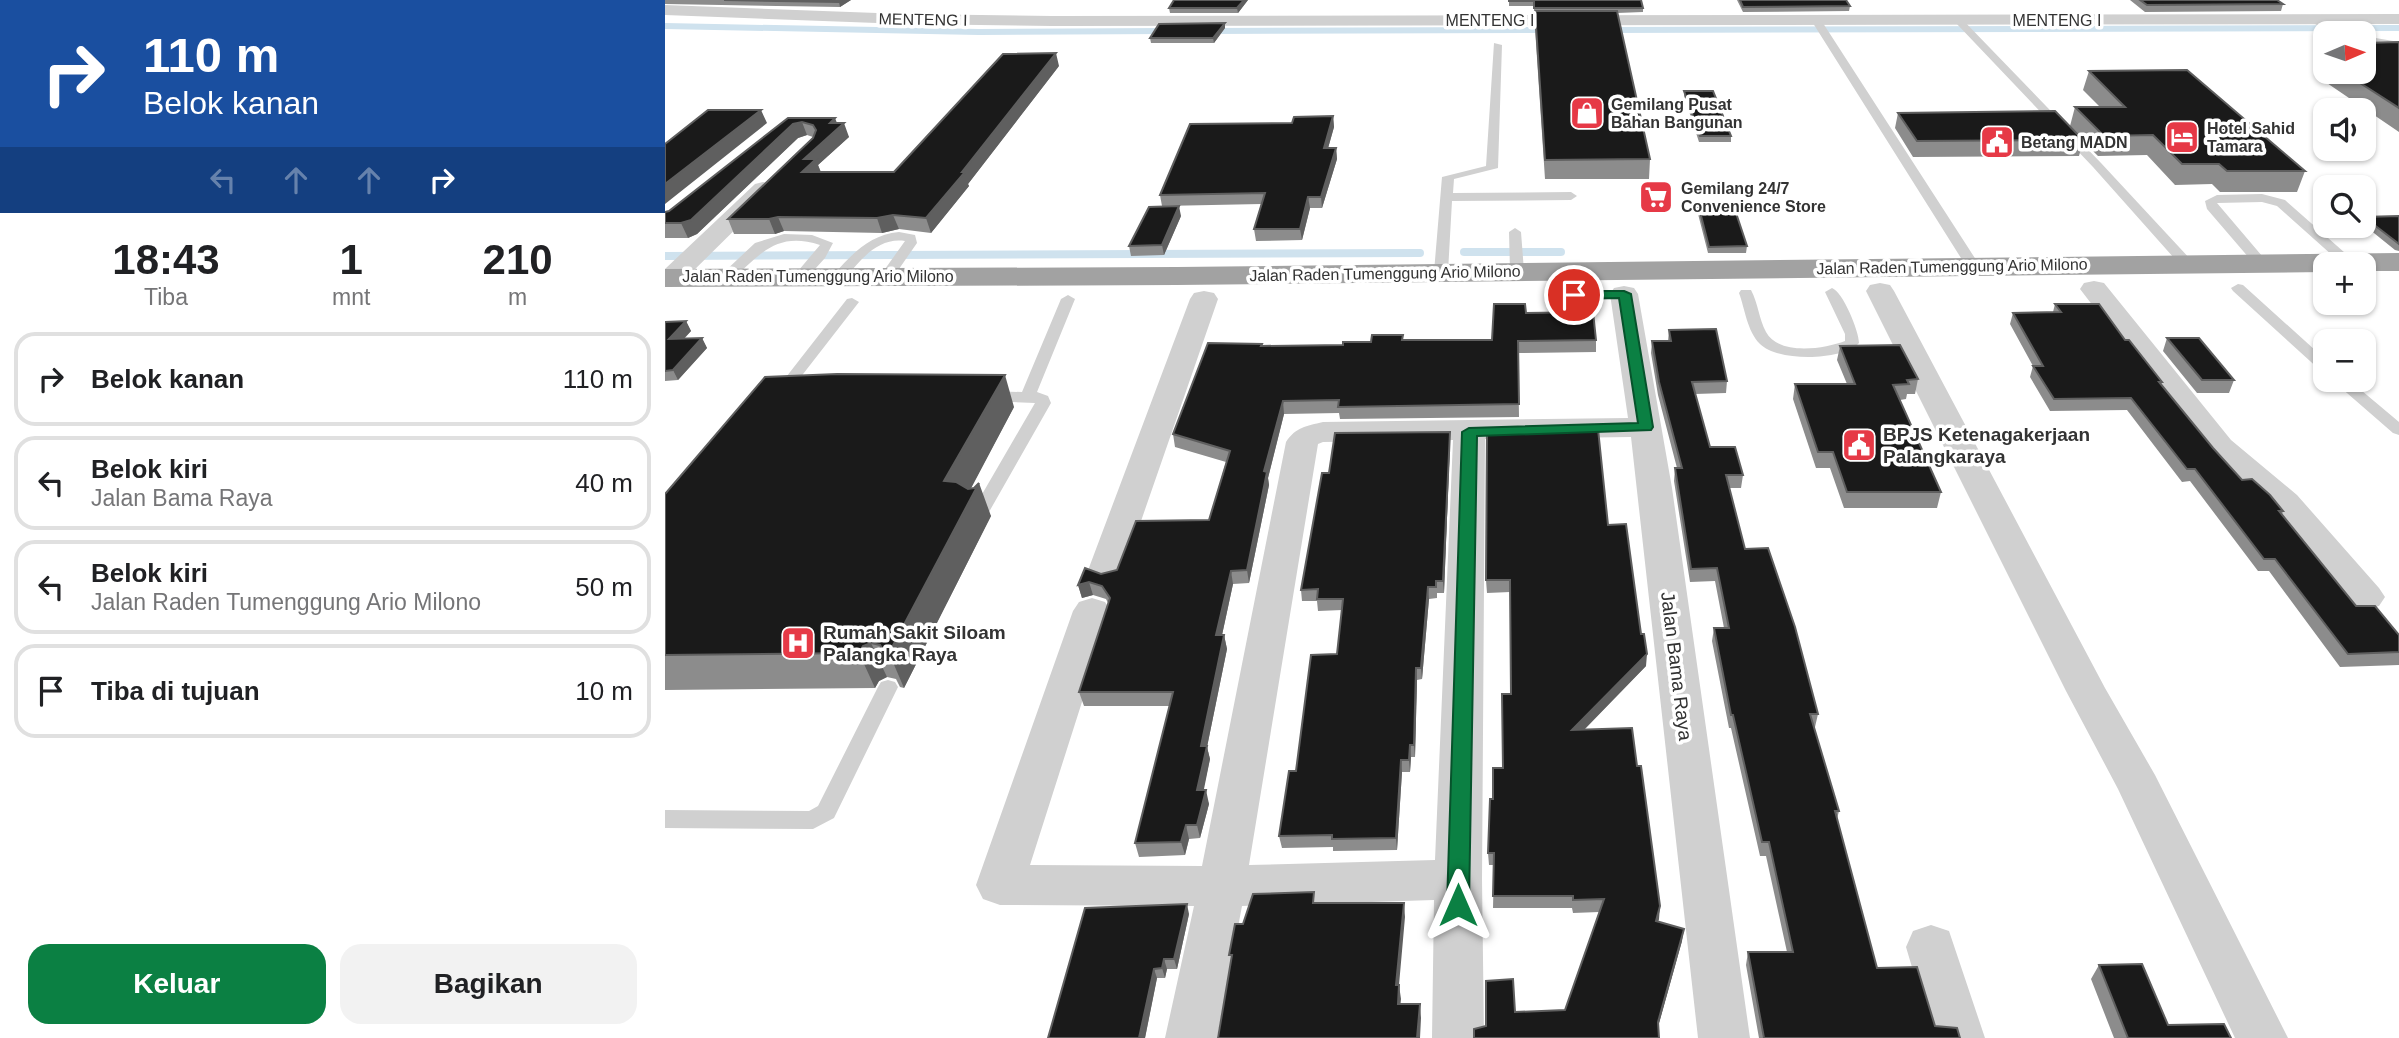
<!DOCTYPE html>
<html lang="id">
<meta charset="utf-8">
<style>
body{margin:0;font-family:Arial,sans-serif;background:#f2f2f2;color:#202124;height:100vh;display:flex;flex-direction:column;font-size:26px;white-space:nowrap}
*{box-sizing:border-box;margin:0}
p{font-size:23px;color:#757577}
.icon{flex:none;width:38px;height:38px;fill:none;stroke:currentColor;stroke-width:2;stroke-linecap:round;stroke-linejoin:round}
.map{position:relative;flex:1;overflow:hidden}
.panel{display:flex;flex-direction:column;background:#fff;width:665px}
.panel>*{flex:none}
.top-card{background:#1a4fa0;color:#fff;overflow:hidden}
.needle{width:46px;rotate:88deg}
.tools{position:absolute;left:1648px;top:21px;display:grid;gap:14px}
.tools a{display:grid;place-items:center;width:63px;height:63px;border-radius:14px;background:#fff;box-shadow:0 2px 5px #0004;font-size:35px}
.pin{position:absolute;display:grid;place-items:center;width:60px;height:60px;color:#fff;margin:-30px;border:4px solid #fff;border-radius:50%;box-shadow:0 2px 7px #0007}
.me{position:absolute;width:77px;margin:-38px;rotate:0deg;stroke-linejoin:round;filter:drop-shadow(0 0 5px #0008)}
.turn{display:flex;align-items:center;gap:24px;height:147px;padding:0 28px;font-size:32px}
.turn .icon{width:91px;height:91px;stroke-width:2.5}
.turn b{display:block;font-size:49px;line-height:60px}
.lanes{display:flex;align-items:center;height:66px;padding:0 28px;background:#0003;justify-content:center;gap:35px;direction:ltr}
.lanes .off{opacity:.35}
.eta{display:flex;justify-content:space-evenly;align-items:center;height:119px;text-align:center}
.eta b{font-size:42px;font-weight:800;line-height:49px}
.cta{display:flex;gap:14px;margin-top:auto;padding:14px 28px}
.cta a{flex:1;height:80px;border-radius:21px;background:#0b8043;color:#fff;font-size:28px;font-weight:800;line-height:80px;text-align:center}
.cta a+a{background:#f2f2f2;color:#202124}
ul{padding:0;list-style:none}
li{display:flex;align-items:center;gap:21px;height:94px;margin:0 14px 10px;padding:0 14px;border:4px solid #e0e0e0;border-radius:21px}
li div{flex:1}
li b{display:block;font-size:26px}
li em{font-style:normal}
main{display:flex;flex:1;min-height:0}
.map>svg:first-child{display:block}
</style>
<main>
<section class="panel">
<div class="top-card">
<div class="turn"><svg class="icon" aria-label="right" viewBox="0 0 24 24"><path d="M7 20v-9h11M14 6l5 5-5 5"/></svg><div><b>110 m</b>Belok kanan</div></div>
<div class="lanes"><svg class="icon off" aria-label="left" viewBox="0 0 24 24"><path d="M17 20v-9H6M10 6l-5 5 5 5"/></svg><svg class="icon off" aria-label="ahead" viewBox="0 0 24 24"><path d="M12 20V5M6 11l6-6 6 6"/></svg><svg class="icon off" aria-label="ahead" viewBox="0 0 24 24"><path d="M12 20V5M6 11l6-6 6 6"/></svg><svg class="icon" aria-label="right" viewBox="0 0 24 24"><path d="M7 20v-9h11M14 6l5 5-5 5"/></svg></div>
</div>
<div class="eta">
<div><b>18:43</b><p>Tiba</p></div>
<div><b>1</b><p>mnt</p></div>
<div><b>210</b><p>m</p></div>
</div>
<ul>
<li><svg class="icon" aria-label="right" viewBox="0 0 24 24"><path d="M7 20v-9h11M14 6l5 5-5 5"/></svg><div><b>Belok kanan</b></div><em>110 m</em></li>
<li><svg class="icon" aria-label="left" viewBox="0 0 24 24"><path d="M17 20v-9H6M10 6l-5 5 5 5"/></svg><div><b>Belok kiri</b><p>Jalan Bama Raya</p></div><em>40 m</em></li>
<li><svg class="icon" aria-label="left" viewBox="0 0 24 24"><path d="M17 20v-9H6M10 6l-5 5 5 5"/></svg><div><b>Belok kiri</b><p>Jalan Raden Tumenggung Ario Milono</p></div><em>50 m</em></li>
<li><svg class="icon" aria-label="arrive" viewBox="0 0 24 24"><path d="M6 21V4h12l-3 4 3 4H6"/></svg><div><b>Tiba di tujuan</b></div><em>10 m</em></li>
</ul>
<div class="cta"><a>Keluar</a><a>Bagikan</a></div>
</section>
<div class="map">
<svg width="1734" height="1038" viewBox="0 0 1734 1038">
<rect width="100%" height="100%" fill="#fff"/>
<g fill="none" stroke-linecap="round" stroke-linejoin="round">
<path stroke="#cfe2ee" stroke-width="6" d="M0,26L314,32L501,31
M944,30L1734,28
M545,31L883,30"/>
<path stroke="#cfe2ee" stroke-width="8" d="M799,252H896
M0,256L755,253"/>
<path fill="#d0d0d0" fill-rule="evenodd" d="M1648,16L1675,31L1677,33H1666L1645,21L1644,19Z
M1148,18L1156,20L1315,266L1313,269H1303L1301,266L1146,20Z
M1290,18H1296L1436,163L1527,261V267H1517L1428,167L1290,22Z
M1699,36L1734,42V48L1699,42Z
M829,43L837,45L833,168L789,179L788,193L906,192L912,196L906,200L787,201L783,272L776,276L769,272L777,177L821,166Z
M1597,194L1620,200L1688,260L1689,264H1677L1612,206L1597,202L1552,203L1603,263L1601,266H1591L1542,209L1540,201L1552,195Z
M850,228L856,232L859,271L852,275L845,271L844,232Z
M234,232L250,235L252,243L227,279L222,280L215,276L240,241C213,237 195,260 180,279H170V273C189,252 205,235 234,232Z
M119,234L147,235L168,243L160,258L140,280H130L128,277L155,245C112,231 95,254 67,280H57V274L90,243Z
M1573,284L1578,285L1661,360V372L1656,371L1568,291L1566,288Z
M1167,288C1178,292 1194,331 1194,343C1177,361 1113,362 1095,344C1082,331 1080,309 1074,293L1076,290H1086C1093,303 1094,319 1101,332C1114,356 1159,349 1180,341V334L1160,292Z
M403,295L410,299L372,392L383,396L386,403L320,519H308L305,515L370,403L322,401L314,396L322,391L357,392L396,299Z
M187,298L194,302L121,396H111L108,393L111,390L182,299Z
M1667,380H1684L1734,422V435L1728,433Z
M223,680L230,682L233,687L169,818L148,829L0,828V810L144,811L153,806L213,687L216,682Z"/>
<path fill="#d0d0d0" fill-rule="evenodd" d="M0,5L239,14L387,16L1734,14V24L387,26L239,24L0,15Z
M98,182L106,184L110,189L106,194L15,284L0,285V269L90,184Z
M1429,281L1439,283L1566,440L1632,495L1714,588L1720,597L1714,606L1701,610L1688,606L1608,511L1542,454L1415,289L1419,283Z
M1215,283L1225,285L1229,291L1440,688L1490,775L1623,1038H1570L1453,789L1401,691L1201,291L1205,285Z
M959,286L969,288L973,294L1007,488L1085,1038H1033L966,437L820,439L817,879L819,1038H767L769,900L577,906L552,1038H500L529,906L335,905L318,899L311,885L408,611L414,602L427,598L440,602L446,611L365,865L537,866L621,442C631,427 641,426 658,422L963,418L945,294L949,288ZM788,440L770,860L584,865L653,444L658,442Z
M539,291L549,293L553,299L458,573L453,582L440,585L427,582L422,573L525,299L529,293Z
M1266,925L1284,931L1320,1038H1268L1241,947L1248,931Z"/>
<path fill="#a2a2a2" fill-rule="evenodd" d="M1734,253V271H1699V264H1661V272L512,285L0,287V269L512,267Z"/>
</g>
<path fill="#8c8c8c" d="M0,0H186L175,7L0,4Z
M583,0L573,13H505L504,8Z
M844,0L978,8V12L952,13L985,159L984,179H880L870,28V13H869V6H844Z
M1072,0H1181L1185,6L1184,11L1078,12Z
M1465,0H1612L1618,4L1616,11L1480,12Z
M560,28L549,43H486L485,38Z
M1734,42V132L1659,81L1663,72H1699Z
M1658,44H1661V67L1651,61Z
M394,66L303,184L304,186L266,233L234,229L217,233L119,231L110,234H69L63,219L148,137L142,135L133,138L32,234L23,238H0V212L4,211L123,118L172,123L184,137L153,165L156,172H229Z
M1424,71L1640,171L1632,192H1555L1547,184L1510,185L1482,155L1433,156L1418,141L1414,156L1248,157L1230,128L1233,113L1405,126L1410,107H1435L1418,90Z
M1019,91L1066,136V142H1034L1019,96Z
M668,116L669,127L663,148H671L672,159L657,208H645L637,240L591,241L589,229L596,204L497,206L495,195Z
M1033,204L1082,246L1081,253H1043L1032,210Z
M516,216L499,255L466,256L464,246Z
M1734,216V251L1730,250L1699,225V217Z
M1390,304L1460,340L1497,382L1496,385L1548,448L1577,480L1618,511L1617,515L1691,606L1734,635V665L1675,667L1604,571H1593L1525,481L1517,482L1462,410L1385,411L1365,377L1368,366L1345,324L1348,313L1388,312Z
M861,313L931,340V352L853,353L854,417L675,419L674,413L619,414L603,478L604,485L584,583L568,584L557,635H559L562,649L542,747L545,759L538,790L544,804L535,838L524,839L520,855L474,857L470,843L505,706H419L414,692L443,603L441,599L428,595L417,598L413,585L436,574L452,570L544,520L561,462L510,447L508,434L597,344V346L678,345L706,342L738,340H827Z
M21,321L26,331L19,339L37,338L42,348L13,380L0,381V322Z
M1004,330L1062,381L1061,393L1030,394L1045,447L1078,475L1076,488H1064L1080,549L1153,714L1150,727H1149L1174,811L1172,819L1212,968L1270,1026L1295,1038H1094L1081,965L1083,952H1122L1101,856H1095L1066,728H1064L1047,641L1049,628H1059L1050,581L1025,582L1009,481L1010,468H1012L993,395L986,353L987,341H1003Z
M1502,338L1569,380L1564,393H1532L1498,351Z
M1175,346L1253,379L1250,394H1242L1241,399L1235,400L1276,492L1272,508H1179L1165,468H1151L1128,399L1130,384H1182L1172,360Z
M349,407L305,489L326,516L239,688L235,687L231,679L222,677L214,681L210,688L0,690V494Z
M785,432V443L779,593H772V598L764,599L757,679L752,680L750,757H746L745,772H737L732,850L668,851V847L617,848L614,836L631,771L672,654L677,610L653,611L652,601H637L636,590L664,473Z
M943,525L981,666L919,730L972,766L994,919L993,921L1017,941L993,1027L821,1026L850,1012L900,1010L934,912L908,913L907,908H828L829,865H824L823,853L828,799L838,768L846,694L845,592L822,593L821,580Z
M524,914L512,969H502L500,978H492L480,1038H383Z
M1434,965L1503,1025L1566,1038H1449L1426,979Z"/>
<path fill="#5f5f5f" d="M177,0H186L175,7L174,2Z
M579,0H583L573,13L572,8Z
M560,23V28L549,43L548,38Z
M391,53L394,66L303,184L304,186L266,233L261,218Z
M96,110L102,123L0,204V184Z
M668,116L669,127L660,159L659,148Z
M170,118L174,128L179,123L184,137L153,165L156,173L137,172L139,159L165,123Z
M137,122L142,135L133,138L32,234L23,238L16,223L128,124Z
M671,148L672,159L657,208L656,197Z
M643,197L645,208L637,240L635,229Z
M514,206L516,216L499,255L497,245Z
M228,215L234,229L217,233L212,218Z
M113,217L119,231L110,234L104,219Z
M21,321L26,331L9,349L4,339Z
M37,338L42,348L13,380L8,370Z
M340,375L349,407L292,515L279,481Z
M618,401L619,414L603,478L604,485L584,583L582,570L599,471Z
M785,432V443L779,593L778,581Z
M314,483L326,516L239,688L224,653Z
M566,571L568,584L554,649L551,635Z
M424,582L428,595L417,598L413,585Z
M763,587L764,599L757,679L756,668Z
M559,635L562,649L542,747L545,759L536,804L532,790L536,746Z
M206,643L222,677L214,681L210,688L194,653L198,646Z
M982,654L981,666L907,742V730Z
M751,668L752,680L750,757L749,745Z
M745,745L746,757L745,772L744,760Z
M736,760L737,772L732,850L731,838Z
M541,790L544,804L535,838L532,825Z
M521,825L524,839L520,855L516,842Z
M739,903L740,917L734,985L736,999L734,1018L731,985Z
M522,904L524,914L512,969L509,959Z
M995,906L994,919L989,933L991,921Z
M1019,929L1017,941L991,1034L993,1022Z
M499,959L502,969L500,978L497,968Z
M489,969L492,978L480,1038H474Z
M755,1004L756,1018L755,1038H752Z"/>
<path fill="#1a1a1a" stroke="#5f5f5f" stroke-width="2" d="M59,0H177L174,2Z
M509,0H579L572,8H504Z
M844,0H976L978,8H869V1H844Z
M1075,0H1181L1185,6L1078,7Z
M1475,0H1612L1618,4L1482,5Z
M870,11H952L985,159L880,160Z
M560,23L548,38H485L494,24Z
M1734,42V108L1678,72H1699V43Z
M391,53L297,172H300L261,218L228,215L212,218L113,217L104,219H63L148,138L151,130L148,125L137,122L128,124L26,220L16,223H0V212L4,211L123,118H170L165,123H179L139,159H151L137,172H229L338,54Z
M1522,70L1640,171H1562L1554,164H1517L1488,135L1439,136L1410,107H1460L1424,71Z
M1019,91H1048L1066,136H1035Z
M43,110H96L0,184V144Z
M1390,111L1418,140L1252,141L1233,113Z
M668,116L659,148H671L656,197H643L635,229H589L600,193L495,195L525,124L627,123L629,117Z
M1033,204H1068L1082,246L1044,247Z
M514,206L497,245L464,246L484,207Z
M1734,216V244L1699,217Z
M829,304H860L861,313L928,312L931,340L853,341L854,404L673,407L674,400L618,401L599,471L602,472L582,570L566,571L551,635H559L536,746H542L532,790H541L532,825H521L516,842L470,843L508,692H414L445,598L437,586L424,582L413,585L420,568L436,574L452,570L471,521L544,520L565,451L508,434L543,343L597,344L596,346L678,345V342H706L707,335H738L737,340H827Z
M1390,304H1434L1460,340H1464L1497,382H1494L1548,448L1577,480L1587,479L1605,495L1618,511H1614L1691,606H1710L1734,635V652L1683,654L1610,559H1599L1530,469H1522L1466,398L1389,399L1368,366H1378L1348,313L1396,312Z
M21,321L4,339L37,338L8,370L0,371V322Z
M1051,329L1062,381L1027,382L1045,447H1070L1078,475H1061L1080,549L1103,548L1130,627L1153,714H1145L1174,811H1170L1212,968L1252,967L1270,1026L1292,1028L1295,1038H1099L1083,952H1128L1104,842H1097L1068,715H1066L1049,628H1064L1052,568L1026,569L1010,468H1017L994,382L987,341H1006L1004,330Z
M1502,338H1534L1569,380H1537Z
M1235,345L1253,379L1242,380L1244,384L1228,385L1276,492H1182L1168,452H1153L1130,384H1190L1175,346Z
M172,374L340,375L279,481L291,482L303,489L309,488L314,483L224,653H220L215,645L206,643L198,646L194,653L0,655V494L100,377Z
M933,429L943,525L961,524L976,634H979L982,654L907,730L967,728L972,766H976L995,906L991,921L1019,929L993,1022L994,1038H809V1029L821,1026V981L848,979L850,1012L900,1010L939,899L908,900V896H828L829,853H823L825,799H828V768H838L837,694H846L845,580H821L822,430Z
M785,432L778,581H771V587H763L756,668H751L749,745H745L744,760H736L731,838L667,839V835L614,836L624,771H631L646,655L672,654L678,599H652L653,589L636,590L657,473H664L670,433Z
M649,892L648,903H739L731,985H734L733,1004H755L752,1038H553L567,955H564L570,924H578L588,894Z
M522,904L509,959H499L497,968L489,969L474,1038H383L420,908Z
M1477,964L1503,1025L1559,1024L1566,1038H1463L1434,965Z"/>
<path fill="#0b8043" stroke="#07532c" stroke-width="2" d="M959,291L966,294L988,427L986,430L812,436L804,905L800,912L793,915L785,912L782,905L797,432L804,428L973,423L954,298L909,299L903,295L909,291Z"/>
<defs>
<g id="shop-square" transform="scale(1.75)"><rect x="-9" y="-9" width="18" height="18" rx="4" fill="#e63946" stroke="#fff"/><path d="M-5-2.5h2.3a2.7 3.5 0 0 1 5.4 0H5L5.5 6h-11ZM-1.5-2.5h3a1.5 2.3 0 0 0-3 0Z" fill="#fff"/></g>
<g id="hotel-square" transform="scale(1.75)"><rect x="-9" y="-9" width="18" height="18" rx="4" fill="#e63946" stroke="#fff"/><path d="M-6-4.5h1.5V1H6V5H4.5V3h-9V5H-6ZM-4 0a1.8 1.8 0 1 1 3.6 0ZM.5 0V-2.5h3Q6-2.5 6 0Z" fill="#fff"/></g>
<g id="civic-square" transform="scale(1.75)"><rect x="-9" y="-9" width="18" height="18" rx="4" fill="#e63946" stroke="#fff"/><path d="M-.6-6.5H3V-4.5H.6V-3L4-1V1h2V6H-6V1h2V-1L-.6-3ZM-1.2 2.5V6h2.4V2.5Z" fill="#fff"/></g>
<g id="supermarket-square" transform="scale(1.75)"><rect x="-9" y="-9" width="18" height="18" rx="4" fill="#e63946" stroke="#fff"/><path d="M-6-5.5h2.5l.6 2H6L4.5 2H-2.5L-4.4-4H-6ZM-1.5 3.2a1.3 1.3 0 1 0 .1 0ZM3 3.2a1.3 1.3 0 1 0 .1 0Z" fill="#fff"/></g>
<g id="hospital-square" transform="scale(1.75)"><rect x="-9" y="-9" width="18" height="18" rx="4" fill="#e63946" stroke="#fff"/><path d="M-5-5h3v3.5h4V-5h3V5h-3V1.5h-4V5h-3Z" fill="#fff"/></g>
</defs>
<g fill-rule="evenodd">
<use href="#shop-square" x="922" y="113"/>
<use href="#hotel-square" x="1517" y="137"/>
<use href="#civic-square" x="1332" y="142"/>
<use href="#supermarket-square" x="991" y="197"/>
<use href="#civic-square" x="1194" y="445"/>
<use href="#hospital-square" x="133" y="643"/>
</g>
<g text-anchor="middle" stroke-width="7" stroke-linejoin="round" paint-order="stroke">
<g font-size="16" fill="#333" stroke="#fff">
<text transform="translate(258 19) rotate(1)" y="6">MENTENG I</text>
<text x="825" y="26">MENTENG I</text>
<text x="1392" y="26">MENTENG I</text>
<text transform="translate(1287 266) rotate(-1)" y="6">Jalan Raden Tumenggung Ario Milono</text>
<text transform="translate(720 273) rotate(-1)" y="6">Jalan Raden Tumenggung Ario Milono</text>
<text x="153" y="282">Jalan Raden Tumenggung Ario Milono</text>
</g>
<g font-size="16" font-weight="bold" fill="#333" stroke="#fff" text-anchor="start">
<text x="946" y="110">Gemilang Pusat<tspan x="946" dy="18">Bahan Bangunan</tspan></text>
<text x="1542" y="134">Hotel Sahid<tspan x="1542" dy="18">Tamara</tspan></text>
<text x="1356" y="148">Betang MADN</text>
<text x="1016" y="194">Gemilang 24/7<tspan x="1016" dy="18">Convenience Store</tspan></text>
</g>
<g font-size="19" font-weight="bold" fill="#333" stroke="#fff" text-anchor="start">
<text x="1218" y="441">BPJS Ketenagakerjaan<tspan x="1218" dy="22">Palangkaraya</tspan></text>
<text x="158" y="639">Rumah Sakit Siloam<tspan x="158" dy="22">Palangka Raya</tspan></text>
</g>
<g font-size="19" fill="#333" stroke="#fff">
<text transform="translate(1012 666) rotate(83)" y="7">Jalan Bama Raya</text>
</g>
</g>
</svg>
<div class="tools">
<a><svg class="needle" viewBox="-14 -14 28 28"><path d="M0-13l5 13h-10z" fill="#e53935"/><path d="M0 13l5-13h-10z" fill="#757577"/></svg></a>
<a><svg class="icon" aria-label="sound" viewBox="0 0 24 24"><path d="M4 9h4l5-4v14l-5-4H4zM17 9q2 3 0 6"/></svg></a>
<a><svg class="icon" aria-label="search" viewBox="0 0 24 24"><circle cx="10" cy="10" r="6"/><path d="M15 15l6 6"/></svg></a>
<a>+</a>
<a>−</a>
</div>
<div class="pin" style="left:909px;top:295px;background:#d93025"><svg class="icon" aria-label="arrive" viewBox="0 0 24 24"><path d="M6 21V4h12l-3 4 3 4H6"/></svg></div>
<svg class="me" style="left:793px;top:905px" viewBox="-20 -20 40 40"><path d="M0-17L14 15 0 8-14 15z" fill="#0b8043" stroke="#fff" stroke-width="4"/></svg>
</div>
</main>
